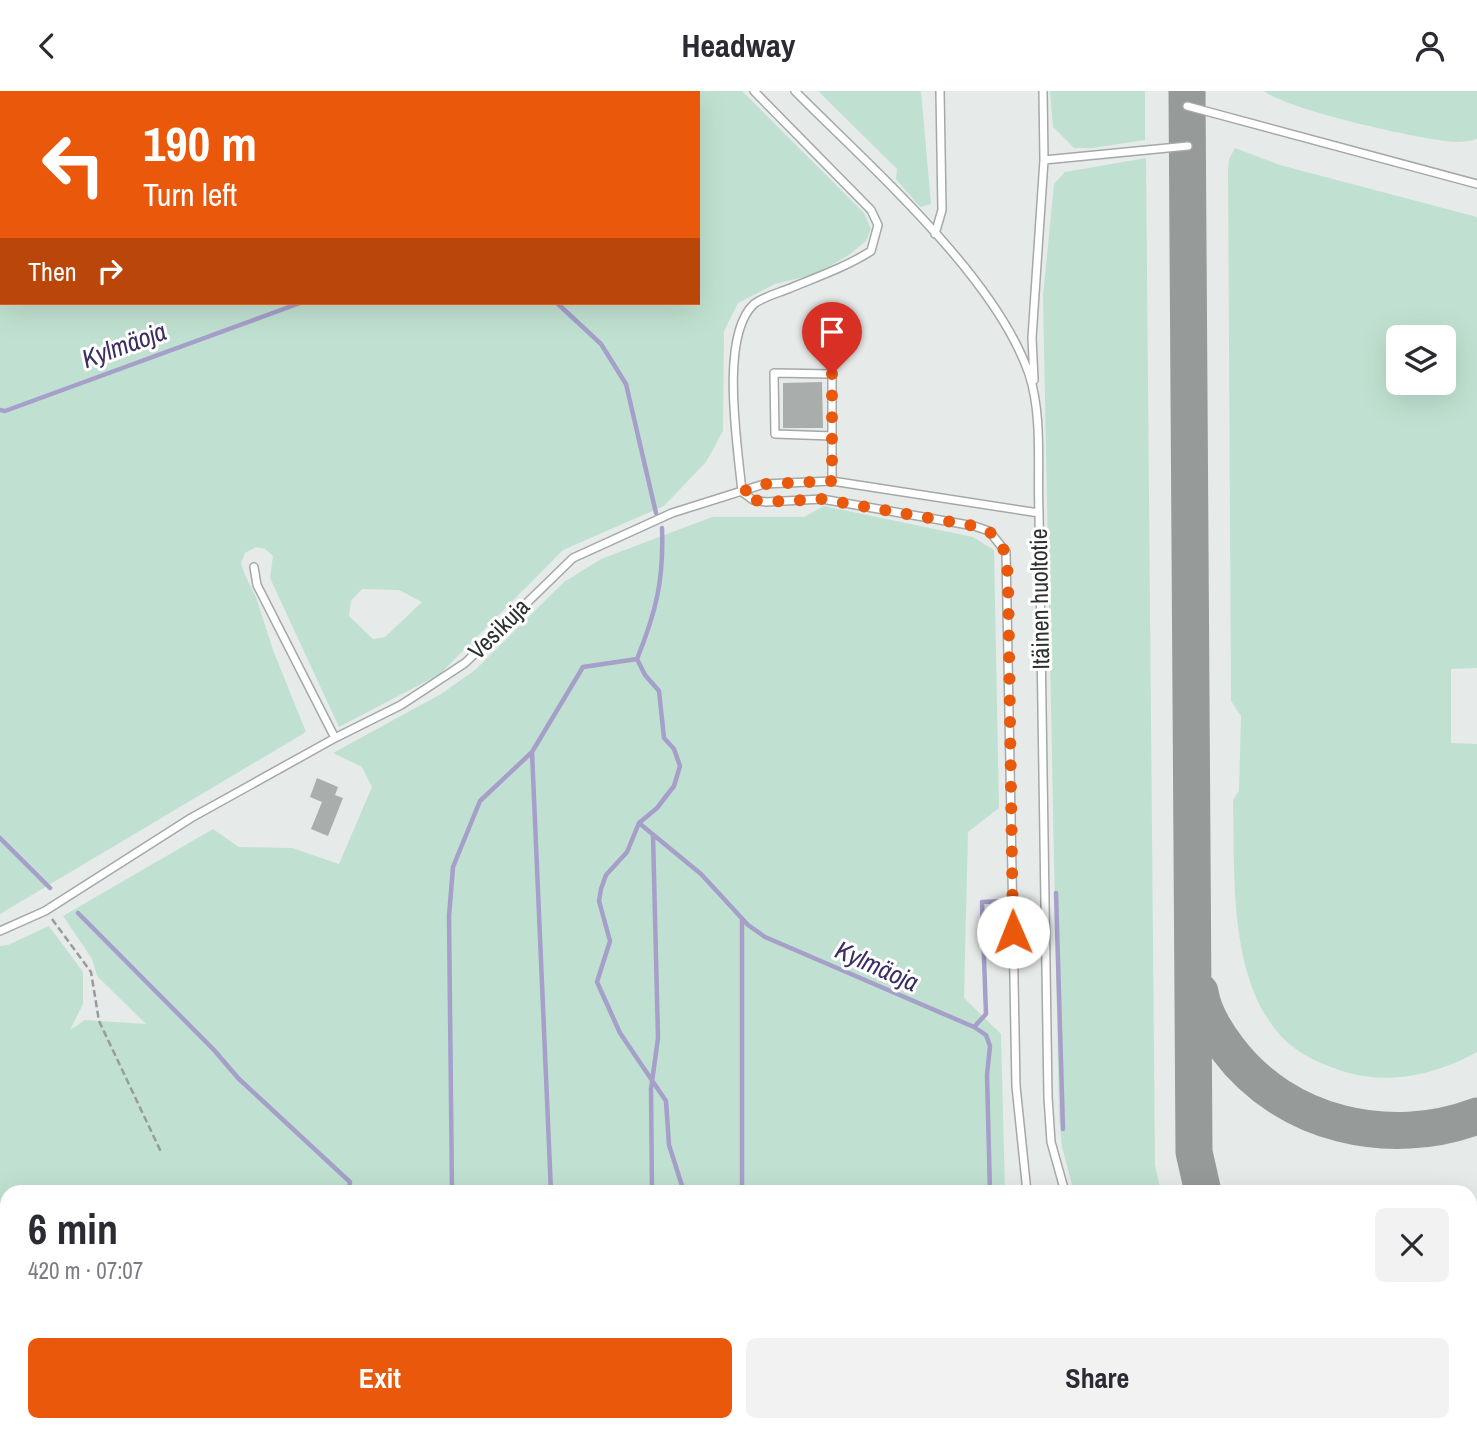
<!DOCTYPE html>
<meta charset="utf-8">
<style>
body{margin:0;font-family:"Archivo Narrow",sans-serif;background:#f2f2f3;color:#2b2b33;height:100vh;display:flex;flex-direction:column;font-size:26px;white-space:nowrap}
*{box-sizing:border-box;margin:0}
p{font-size:23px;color:#7c7c81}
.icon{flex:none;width:38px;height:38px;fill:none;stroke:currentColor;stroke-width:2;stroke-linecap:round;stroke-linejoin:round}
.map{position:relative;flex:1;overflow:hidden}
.sheet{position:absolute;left:0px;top:1094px;width:1477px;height:247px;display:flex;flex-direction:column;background:#fff;border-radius:21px 21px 0 0;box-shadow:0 7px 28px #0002}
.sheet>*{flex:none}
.top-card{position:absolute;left:0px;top:0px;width:700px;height:214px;box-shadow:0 7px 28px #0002;background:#ea580c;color:#fff;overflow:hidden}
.controls{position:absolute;left:1386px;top:234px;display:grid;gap:14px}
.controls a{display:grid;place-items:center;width:70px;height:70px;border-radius:10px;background:#fff;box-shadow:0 7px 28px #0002;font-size:35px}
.pin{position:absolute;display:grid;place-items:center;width:60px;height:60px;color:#fff;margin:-72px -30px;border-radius:50% 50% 50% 0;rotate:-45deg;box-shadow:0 0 7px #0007}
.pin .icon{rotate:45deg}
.me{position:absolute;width:77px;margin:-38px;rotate:359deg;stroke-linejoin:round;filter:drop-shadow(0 0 5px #0008)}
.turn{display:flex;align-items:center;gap:24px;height:147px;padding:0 28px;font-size:32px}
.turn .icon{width:91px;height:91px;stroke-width:2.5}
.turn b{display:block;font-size:49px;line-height:60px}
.then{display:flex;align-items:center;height:66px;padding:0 28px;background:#0003;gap:14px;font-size:26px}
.round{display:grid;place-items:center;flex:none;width:74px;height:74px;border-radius:10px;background:#f2f2f3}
.headline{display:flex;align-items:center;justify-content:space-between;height:119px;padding:0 28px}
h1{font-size:42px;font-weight:700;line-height:52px}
.button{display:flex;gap:14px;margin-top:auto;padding:14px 28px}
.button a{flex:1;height:80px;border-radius:10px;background:#ea580c;color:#fff;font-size:28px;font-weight:700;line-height:80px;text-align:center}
.button a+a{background:#f2f2f3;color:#2b2b33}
header{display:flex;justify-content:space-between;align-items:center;height:91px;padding:0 28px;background:#fff;font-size:32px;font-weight:700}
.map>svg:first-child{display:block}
</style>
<header><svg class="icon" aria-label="back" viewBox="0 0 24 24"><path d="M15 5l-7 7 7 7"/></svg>Headway<svg class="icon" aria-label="person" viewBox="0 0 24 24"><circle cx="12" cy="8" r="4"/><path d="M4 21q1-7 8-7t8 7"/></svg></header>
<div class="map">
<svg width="1477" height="1340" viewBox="0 0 1477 1340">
<rect width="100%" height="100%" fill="#e6ebe9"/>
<path fill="#c0e1d1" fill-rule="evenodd" d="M0,0H742L864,122L871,138L866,150L849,164L816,183L775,193L738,212L724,240L723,340L706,371L664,415L563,459L440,583L339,636L270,487L273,465L265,458L256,456L245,462L241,472L245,484L256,506L273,559L306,641L0,823ZM2,2H698V212H2ZM362,498L399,499L422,511L385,546L373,548L349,525L351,510Z
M818,0H921L931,113L920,116L896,88L897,78Z
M1050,0H1145V49L1093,57H1074L1053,36Z
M1264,0H1477V48C1467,51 1456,52 1445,50C1410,46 1288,19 1264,0Z
M1235,57L1280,74L1477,126V577L1451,578V652L1477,653V961C1440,982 1392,994 1349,982C1325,975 1298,964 1280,944C1228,886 1235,782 1233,709L1239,700L1241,625L1231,610L1228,80L1229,68ZM1398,247H1444V292H1398Z
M1146,67L1155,1074L1161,1101H1074L1062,1056L1059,1025L1043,205L1054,93L1065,81Z
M824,415L973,446L994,459L999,717L968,741L964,907L1001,943L1005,1101H7V1334H1158L1164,1340H0V855L8,854L49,835L83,881V913L70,939L85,929L146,933L97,885L92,868L63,825L213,738L239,756L292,757L339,773L372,696L362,676L333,662L441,603L475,579L564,491L601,468L712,426H804Z
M1232,1334H1351V1340H1239Z
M1366,1334H1468V1340H1366Z"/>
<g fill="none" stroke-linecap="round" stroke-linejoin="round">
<path stroke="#a59fca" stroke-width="4.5" d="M557,212L601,253L626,293L656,422
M0,319L5,320L300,212
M662,437C664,489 656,521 637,568L645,584L659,600L664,647L674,658L680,675L674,695L657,717L639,732L627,761L606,784L601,798L599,810L610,850L597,891L620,942L666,1010L669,1054L684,1101
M639,732L701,783L748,834L765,846L974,936L986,944L990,955L987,984L990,1101
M0,747L50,797
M1056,802L1063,1038
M78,822L214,959L238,987L350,1091L349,1101
M974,936L986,923L982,811L1005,810
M452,1101L449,825L453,776L480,710L532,661
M551,1101L532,661L583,576L637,568
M652,1101L651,998L658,947L653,744
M742,1101V829
M390,1334L395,1340
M561,1334V1340
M654,1334V1340
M828,1334L829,1340
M912,1334V1340
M1002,1334L1003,1340
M694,1340L696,1334"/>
<path stroke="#969a98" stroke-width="37" d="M1187,0L1194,1061L1203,1101
M1200,901C1203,921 1215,941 1228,958C1285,1034 1389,1058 1477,1025
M1470,1220H1477"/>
</g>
<path fill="#a9adab" d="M822,291L823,337H783V292Z
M317,687L338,696L335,704L343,707L328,745L311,738L322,711L310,706Z"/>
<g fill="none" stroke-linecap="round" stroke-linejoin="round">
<g stroke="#a4a8a6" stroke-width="10">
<path id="service" d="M795,0C869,75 995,184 1029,283C1043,325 1037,378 1039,422L1048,1006L1051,1051L1065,1101
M1187,15L1477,93
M1044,69L1188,55
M935,143L942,119L940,0
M1034,289L1032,247L1044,69L1043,0
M832,345L775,343L774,282L832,283V390
M742,401L753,409L766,411L822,408L974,435L989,440L1006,461L1016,995L1027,1101
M742,401C738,356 719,245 754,213C763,206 778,202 788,198C817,186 846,176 871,160L878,134L871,119L754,0
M254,476L257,494L335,647
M0,840L45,820L191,727L335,647L401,614L465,572L573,467L672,422L764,393L832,390L1039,422
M1173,1334L1180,1340
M1218,1334L1225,1340
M1359,1340V1334"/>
</g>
<path stroke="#989c9a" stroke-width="2.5" stroke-dasharray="7 3.5" stroke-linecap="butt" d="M52,828L91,881L99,930L162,1063"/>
<use href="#service" stroke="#fff" stroke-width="7"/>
</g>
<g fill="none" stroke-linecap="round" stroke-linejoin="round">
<path stroke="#ea580c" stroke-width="12" stroke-dasharray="0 21.6" d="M832,283V390L764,393L742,401L753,409L766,411L822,408L974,435C1003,443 1005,457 1008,485L1013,841"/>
</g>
<g text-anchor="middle" stroke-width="6" stroke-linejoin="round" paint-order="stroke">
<g font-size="24" fill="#2e302f" stroke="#fff">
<text transform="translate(1040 508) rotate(-91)" y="8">Itäinen huoltotie</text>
<text transform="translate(499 538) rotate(-45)" y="8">Vesikuja</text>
</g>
<g font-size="26" font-style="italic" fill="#3a2e65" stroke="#fff">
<text transform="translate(124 254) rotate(-20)" y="9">Kylmäoja</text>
<text transform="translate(877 875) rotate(24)" y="9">Kylmäoja</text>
</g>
</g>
</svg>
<div class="controls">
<a><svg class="icon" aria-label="layers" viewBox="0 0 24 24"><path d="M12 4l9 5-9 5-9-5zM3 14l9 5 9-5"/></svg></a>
</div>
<div class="pin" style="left:832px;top:283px;background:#d93025"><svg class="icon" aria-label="arrive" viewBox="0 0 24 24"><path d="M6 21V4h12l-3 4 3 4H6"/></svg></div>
<svg class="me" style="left:1013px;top:841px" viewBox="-20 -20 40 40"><circle r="19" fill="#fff"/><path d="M0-13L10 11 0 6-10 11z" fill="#ea580c"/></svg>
<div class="top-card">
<div class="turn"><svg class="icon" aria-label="left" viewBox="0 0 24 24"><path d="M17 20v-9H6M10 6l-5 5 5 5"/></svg><div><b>190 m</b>Turn left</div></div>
<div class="then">Then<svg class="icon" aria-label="right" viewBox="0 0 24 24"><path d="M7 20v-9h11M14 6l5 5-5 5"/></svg></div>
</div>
<section class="sheet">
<div class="headline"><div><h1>6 min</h1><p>420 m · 07:07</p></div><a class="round"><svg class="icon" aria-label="close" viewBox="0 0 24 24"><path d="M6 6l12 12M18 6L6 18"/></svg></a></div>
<div class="button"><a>Exit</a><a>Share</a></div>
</section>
</div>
